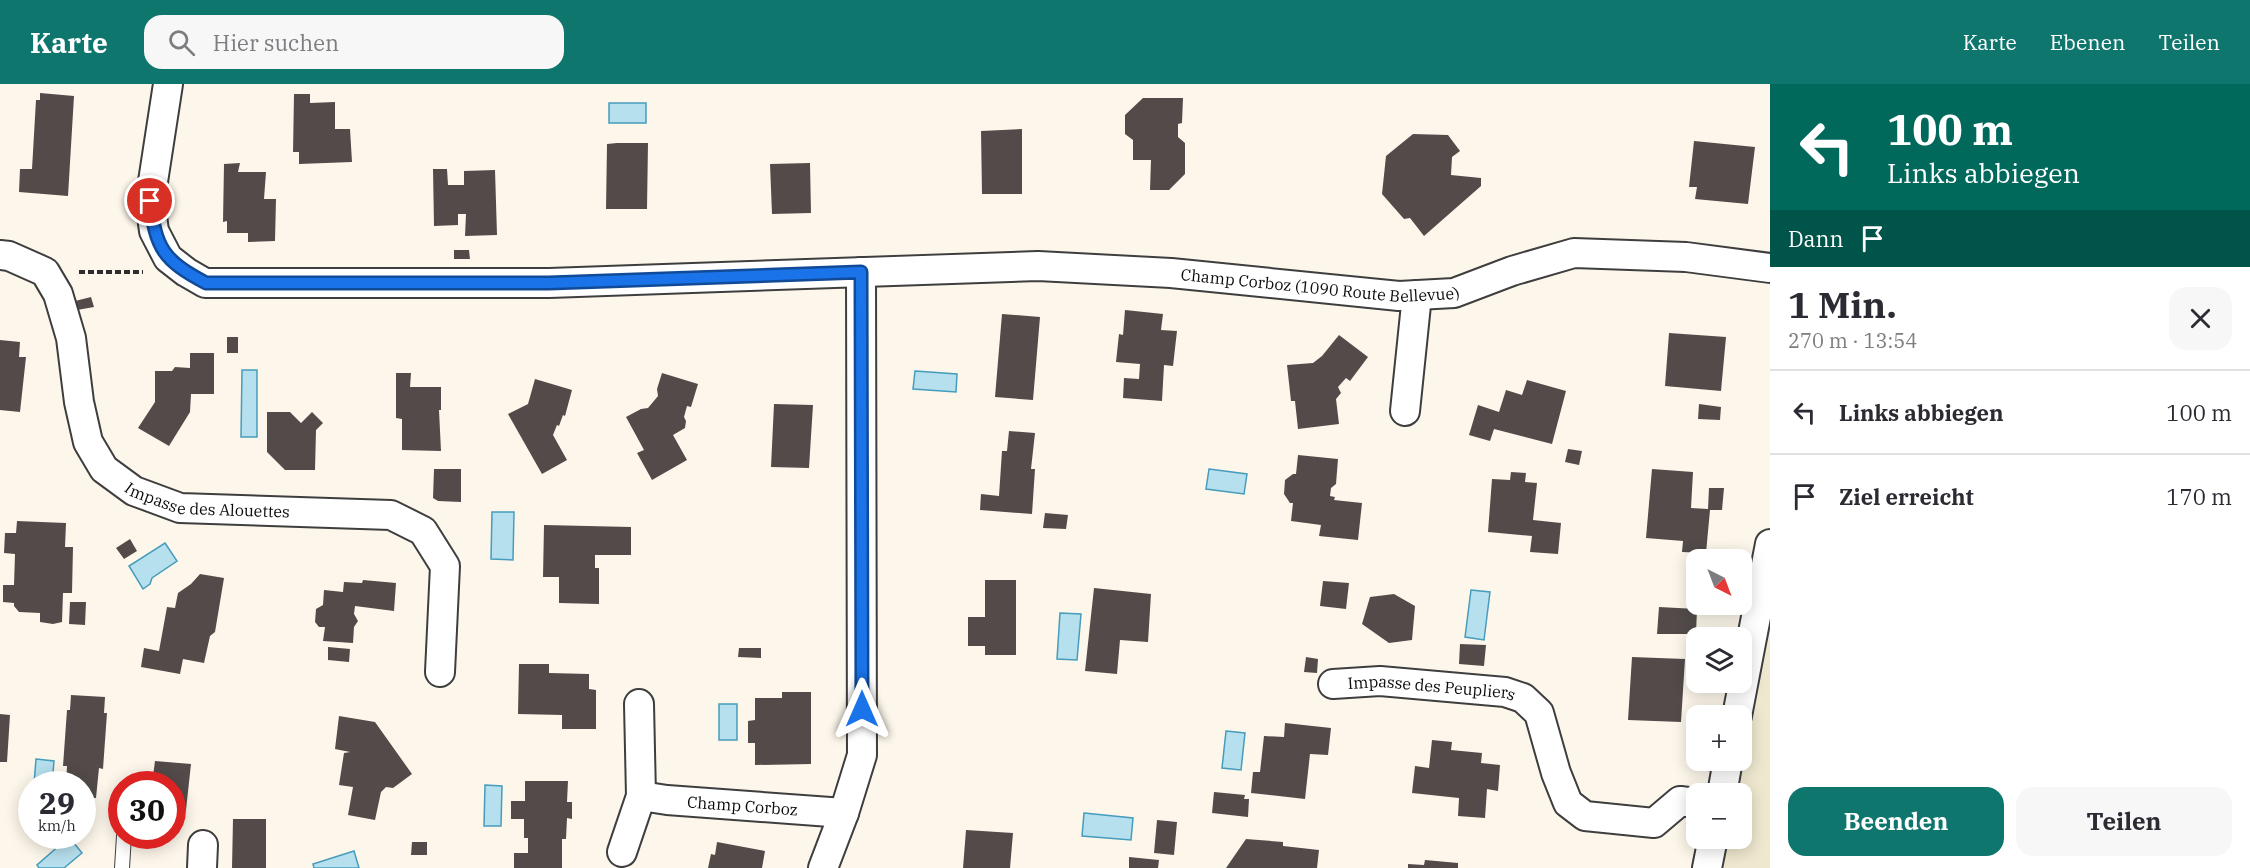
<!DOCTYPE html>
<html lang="de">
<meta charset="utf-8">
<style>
body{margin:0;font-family:"IBM Plex Serif",serif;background:#f7f7f7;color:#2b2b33;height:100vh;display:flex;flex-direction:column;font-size:22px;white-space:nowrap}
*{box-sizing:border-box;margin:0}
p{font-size:20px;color:#7c7c81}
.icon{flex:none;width:33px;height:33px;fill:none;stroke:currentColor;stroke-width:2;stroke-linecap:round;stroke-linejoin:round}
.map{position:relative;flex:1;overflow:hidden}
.panel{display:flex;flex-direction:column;background:#fff;width:480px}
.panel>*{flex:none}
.banner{background:#00695c;color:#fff;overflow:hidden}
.needle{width:39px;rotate:138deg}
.tools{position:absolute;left:1686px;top:465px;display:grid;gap:12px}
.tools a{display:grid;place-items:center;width:66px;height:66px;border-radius:12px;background:#fff;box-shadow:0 3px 15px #0003;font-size:30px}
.speed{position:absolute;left:18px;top:687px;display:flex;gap:12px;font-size:30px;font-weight:700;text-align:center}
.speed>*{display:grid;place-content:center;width:78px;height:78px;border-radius:50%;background:#fff;box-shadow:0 3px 15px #0003;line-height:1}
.speed small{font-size:15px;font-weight:400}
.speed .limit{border:9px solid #d22;background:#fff;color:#111}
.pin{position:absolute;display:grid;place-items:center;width:51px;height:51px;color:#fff;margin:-26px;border:3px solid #fff;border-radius:50%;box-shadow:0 2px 6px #0007}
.me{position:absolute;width:66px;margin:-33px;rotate:0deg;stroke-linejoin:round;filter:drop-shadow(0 0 4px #0008)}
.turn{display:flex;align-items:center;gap:21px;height:126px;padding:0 18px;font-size:27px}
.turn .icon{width:78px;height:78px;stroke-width:2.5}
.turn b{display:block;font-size:42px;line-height:51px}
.then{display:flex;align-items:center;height:57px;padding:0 18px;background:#0003;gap:12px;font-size:22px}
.round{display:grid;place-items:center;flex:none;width:63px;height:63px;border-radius:18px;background:#f7f7f7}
.headline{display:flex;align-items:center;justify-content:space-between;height:102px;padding:0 18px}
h1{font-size:36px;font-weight:700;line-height:45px}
.primary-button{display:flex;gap:12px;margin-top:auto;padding:12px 18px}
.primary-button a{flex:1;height:69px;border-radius:18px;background:#0f766e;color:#fff;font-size:24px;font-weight:700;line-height:69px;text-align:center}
.primary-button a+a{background:#f7f7f7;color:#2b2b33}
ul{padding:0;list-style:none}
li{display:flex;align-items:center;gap:18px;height:84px;padding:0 18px;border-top:2px solid #e1e1e2}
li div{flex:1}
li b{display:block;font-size:22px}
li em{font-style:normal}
header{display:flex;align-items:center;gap:36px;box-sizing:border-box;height:84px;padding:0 30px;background:#0f766e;color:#fff}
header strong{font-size:28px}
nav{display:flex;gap:33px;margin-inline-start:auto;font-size:21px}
.search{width:420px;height:54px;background:#f7f7f7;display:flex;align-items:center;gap:15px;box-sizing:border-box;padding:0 21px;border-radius:18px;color:#7c7c81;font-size:22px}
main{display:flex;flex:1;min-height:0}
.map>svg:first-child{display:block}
</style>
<header>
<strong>Karte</strong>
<div class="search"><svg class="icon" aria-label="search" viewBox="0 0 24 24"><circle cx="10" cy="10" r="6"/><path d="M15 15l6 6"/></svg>Hier suchen</div>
<nav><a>Karte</a><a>Ebenen</a><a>Teilen</a></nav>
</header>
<main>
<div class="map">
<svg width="1770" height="784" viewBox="0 0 1770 784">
<rect width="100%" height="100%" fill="#fdf7eb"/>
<path fill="#efe8cf" d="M1770,549V784H1723L1729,755L1742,754V710L1738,709Z"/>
<path fill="#b6e0ee" stroke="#469cbc" stroke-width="1.5" d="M609,19H646V39H609Z
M242,286H257V353H241Z
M915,287L957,290L956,308L913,305Z
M1209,385L1247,390L1244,410L1206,405Z
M492,428H514L513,476L491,475Z
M165,459L177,477L152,494L150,500L143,505L129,482Z
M1471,506L1490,508L1484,556L1465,553Z
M1060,529L1081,530L1077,576L1057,575Z
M719,620H737V656H719Z
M1226,647L1245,649L1241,686L1222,684Z
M36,675L54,677L52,700H34Z
M485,701L502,702L501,742H484Z
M1084,729L1133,734L1131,756L1082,752Z
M69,753L82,769L64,784H39L37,781Z
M354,767L359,784H314L313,780Z"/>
<path fill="#524b49" d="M40,9L74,12L68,112L19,108L20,85H32L36,16H40Z
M294,10H310V19L335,18V45H350L352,78L299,80V68H293Z
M1143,14H1183L1182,39L1178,40V53L1185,59V90L1169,106H1150L1151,76H1133V56L1125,50V31Z
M1022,45V110H982L981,47Z
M1413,50L1448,51L1460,67L1452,73L1451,91L1481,94V102L1424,152L1410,134L1404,135L1382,110L1386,72Z
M1694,57L1755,63L1748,120L1695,115L1697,103H1689Z
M617,59H648L647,125H606L607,60Z
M240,79L238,88H266L264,115H276L275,157L248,158V149H227V137L223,138L224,80Z
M810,79L811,129L772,130L770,80Z
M433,85H447L448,101H464V87L495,86L497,151L465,152L466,130H458V141L434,142Z
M454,166H469L470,175H454Z
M91,213L94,223L77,226L75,217Z
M1125,226L1163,230L1161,246L1177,247L1173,282L1164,281L1162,317L1123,314L1124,294L1139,295L1140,280L1116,278L1119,250L1123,251Z
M1002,230L1040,233L1033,316L995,313Z
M1669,249L1726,253L1721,307L1665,302Z
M1339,251L1368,273L1350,297L1346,294L1338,303L1341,309L1336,315L1339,340L1298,345L1295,317H1291L1287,281L1313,279L1322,272Z
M227,253H238V269H227Z
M0,256L20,258L19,273H26L20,328L0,326Z
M190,269H214V310H191L190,328L169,362L138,344L155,318V287H172L175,283L190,284Z
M396,289H411L410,303H441V326H439L441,367L402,366V335L396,334Z
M662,289L698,300L691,323L687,322L684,333L686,337L685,344L673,351L687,376L652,396L637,369L644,366L626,333L641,325L648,324L658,312L657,305Z
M535,295L572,306L565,332L563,331L559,342L557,341L553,351L567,376L542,390L508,330L528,320Z
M1527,296L1566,307L1552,360L1494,345L1490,357L1469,351L1478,321L1499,328L1506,306L1522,311Z
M774,320L813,321L809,384L771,383Z
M1699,320L1721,323L1720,336L1698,335Z
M267,328H290L301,339L312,328L323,339L316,346L315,386H285L267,368Z
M1009,347L1035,349L1031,385H1035L1032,430L980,426L981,410L999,412L1002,367H1007Z
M1568,365L1582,367L1579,381L1565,378Z
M1298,371L1338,375L1336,400L1331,404L1330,412L1335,413L1334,416L1362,419L1358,456L1319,452L1321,441L1291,437L1293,419H1290L1284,410L1285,396L1293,390H1296Z
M434,385H461V418L438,417L433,414Z
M1652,385L1693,388L1691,424L1708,425L1709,404H1724L1722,426H1710L1706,469L1682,468L1683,457L1646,454Z
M1511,388L1526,389L1525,398L1537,399L1533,436L1561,439L1558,470L1530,468L1532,452L1488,448L1492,395L1510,396Z
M1045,429L1068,431L1066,445L1043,444Z
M17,437L66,439L65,463H73L72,509H63L62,538L53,540L40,538V529L19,528L14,522V519L3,518V501H14L15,470L4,469L5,449H16Z
M544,441L631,443V471H595V484H599V520L559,519V493H543Z
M130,455L137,467L124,475L116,464Z
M200,490L224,494L215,548L210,552L204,579L183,575L180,590L141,583L144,564L159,567L167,523L175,524L178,509L191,500Z
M363,496L396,499L394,527L355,522L354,530L358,537L354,543L353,559L323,557L325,543H319L315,538L316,525L323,521L324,506L343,508L344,498L362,499Z
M985,496H1016V571H985V562H968V533H985Z
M1323,497L1349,499L1346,525L1320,522Z
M1094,504L1151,510L1148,558L1120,556L1117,590L1085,587Z
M1394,510L1415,522L1412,556L1389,559L1362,540L1370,513Z
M70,518H86L85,541L69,540Z
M1659,523L1697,525L1696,550H1657Z
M1460,560L1486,561L1484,582L1459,580Z
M328,563L350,565L349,578L328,576Z
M739,564H761V574L738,573Z
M1306,573L1318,575L1317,589L1304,588Z
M1632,573L1685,575L1681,638L1628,636Z
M519,580H549V589L589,590V605L596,606V645H562V631L518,630Z
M782,608H811V680L755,681V659H748V637L755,636V614H782Z
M71,611L105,613L104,629H107L103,685L99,684L96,714L82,713V700H66L67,682H63L67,626H70Z
M0,630L10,631L7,678H0Z
M339,632L375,638L412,690L393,704L386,703L381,708L375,736L348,731L353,703L339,701L344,669L350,668L335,665Z
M1285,639L1331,644L1328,671L1310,670L1305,715L1251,709L1253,688H1260L1264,652L1284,653Z
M1432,656L1452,658L1451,666L1482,669L1481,679L1500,681L1498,707L1487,705L1485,734L1458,732L1459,714L1412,709L1415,682L1429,684Z
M155,677L191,680L186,726L172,725V700H152Z
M525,697H568L567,718H572V735L567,734L566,755H562V784H514V769H528V754H524V735H511V717H525Z
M1214,708L1245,711L1244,715H1249L1248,733L1212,729Z
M233,735H266V784H232Z
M1157,736L1177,738L1174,771L1154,769Z
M966,746L1013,749L1010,784H963Z
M1246,755L1283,758V762L1319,766L1317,784H1226Z
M412,758H427V771H411Z
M717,758L765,767L762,784H708L711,770L715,771Z
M1129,773L1159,776L1158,784H1129Z
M1425,776L1458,779V784H1408V780L1424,781Z"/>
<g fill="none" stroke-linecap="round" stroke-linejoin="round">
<g stroke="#3e3e3e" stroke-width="16">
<path id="lane" d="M122,784L124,752"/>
</g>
<g stroke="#3e3e3e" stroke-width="32">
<g id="street">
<path id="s1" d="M168,0L150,117L154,147L168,174L186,188L205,199H549L1038,182L1171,189L1399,212L1454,209L1512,187L1574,169L1686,173L1770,184"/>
<path id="s2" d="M0,171L9,172L45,188L58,210L71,254L79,318L88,358L104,385L134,407L180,424L391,431L423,447L445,482L440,588"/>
<path d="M1405,327L1417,211"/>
<path id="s3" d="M1333,600L1380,597L1505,608L1523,614L1539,629L1556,689L1568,719L1585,732L1654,739L1680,717L1696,719"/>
<path d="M1737,632L1770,460"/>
<path d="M1722,710L1728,676"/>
<path id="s4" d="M641,712L667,716L844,729"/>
<path d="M622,768L641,712L639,620"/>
<path d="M202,784L203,761"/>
<path d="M823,784L844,729L862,671L861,188"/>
<path d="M1707,784L1713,754"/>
</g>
</g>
<path stroke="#2d2d2d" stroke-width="4" stroke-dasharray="6 3" stroke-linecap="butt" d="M79,188H143"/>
<use href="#lane" stroke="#fff" stroke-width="14"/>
<use href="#street" stroke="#fff" stroke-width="28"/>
</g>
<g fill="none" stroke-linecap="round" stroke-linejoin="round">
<g stroke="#114b97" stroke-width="15">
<path id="route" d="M150,117C156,165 163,176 206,199H549L861,188L862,625"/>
</g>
<use href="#route" stroke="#1a73e8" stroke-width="10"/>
</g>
<g text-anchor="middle" stroke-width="6" stroke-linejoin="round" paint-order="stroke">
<g font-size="16" fill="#0b0b0b" stroke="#fff">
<text dy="6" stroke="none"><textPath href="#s1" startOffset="1340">Champ Corboz (1090 Route Bellevue)</textPath></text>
<text dy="6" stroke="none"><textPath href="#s2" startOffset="369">Impasse des Alouettes</textPath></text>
<text dy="6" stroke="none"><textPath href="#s3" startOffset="99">Impasse des Peupliers</textPath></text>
<text dy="6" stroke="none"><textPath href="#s4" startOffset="102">Champ Corboz</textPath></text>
</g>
</g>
</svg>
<div class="tools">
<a><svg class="needle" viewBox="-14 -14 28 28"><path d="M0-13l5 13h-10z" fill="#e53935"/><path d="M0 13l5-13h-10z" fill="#7c7c81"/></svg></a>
<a><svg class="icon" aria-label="layers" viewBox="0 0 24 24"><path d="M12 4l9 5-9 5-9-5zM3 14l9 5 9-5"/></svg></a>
<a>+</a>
<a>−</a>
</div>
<div class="speed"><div>29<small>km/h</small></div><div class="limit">30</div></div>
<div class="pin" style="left:150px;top:117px;background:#d93025"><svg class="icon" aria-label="arrive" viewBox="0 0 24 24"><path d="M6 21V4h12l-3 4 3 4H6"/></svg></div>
<svg class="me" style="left:862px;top:625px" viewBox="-20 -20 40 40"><path d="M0-17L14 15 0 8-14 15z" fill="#1a73e8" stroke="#fff" stroke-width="4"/></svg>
</div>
<section class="panel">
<div class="banner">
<div class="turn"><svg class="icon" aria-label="left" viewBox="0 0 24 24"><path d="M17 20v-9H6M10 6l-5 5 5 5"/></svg><div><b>100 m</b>Links abbiegen</div></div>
<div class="then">Dann<svg class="icon" aria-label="arrive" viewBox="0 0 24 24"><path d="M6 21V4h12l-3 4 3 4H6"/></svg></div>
</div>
<div class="headline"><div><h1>1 Min.</h1><p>270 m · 13:54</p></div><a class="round"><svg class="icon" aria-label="close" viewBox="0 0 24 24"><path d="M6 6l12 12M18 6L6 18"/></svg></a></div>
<ul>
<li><svg class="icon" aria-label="left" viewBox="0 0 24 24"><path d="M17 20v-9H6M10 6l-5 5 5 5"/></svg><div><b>Links abbiegen</b></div><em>100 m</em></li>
<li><svg class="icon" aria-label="arrive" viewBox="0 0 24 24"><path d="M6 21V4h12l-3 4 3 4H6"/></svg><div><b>Ziel erreicht</b></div><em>170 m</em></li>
</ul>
<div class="primary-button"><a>Beenden</a><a>Teilen</a></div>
</section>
</main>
